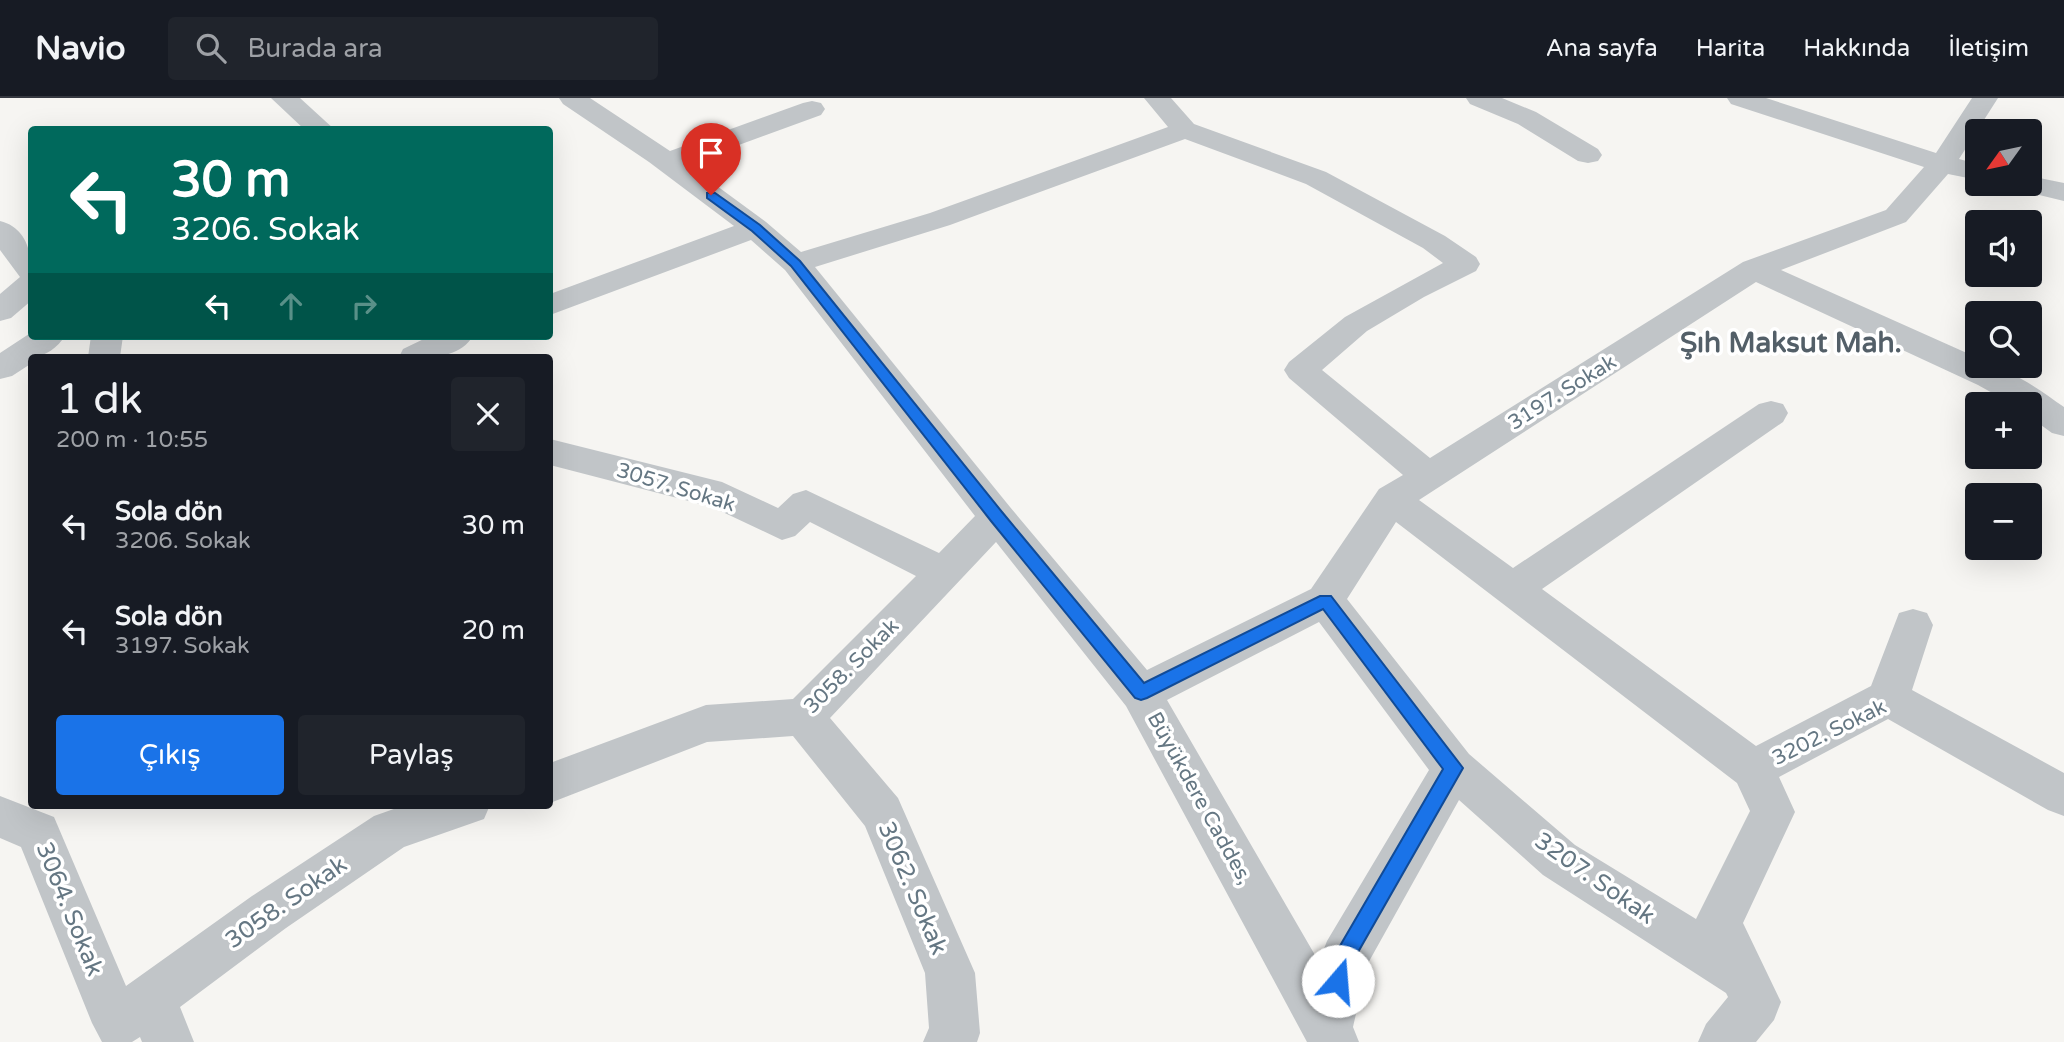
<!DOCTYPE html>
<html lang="tr">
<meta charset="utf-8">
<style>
body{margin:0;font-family:"Varela Round",sans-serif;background:#20242c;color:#f1f3f6;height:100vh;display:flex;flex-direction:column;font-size:26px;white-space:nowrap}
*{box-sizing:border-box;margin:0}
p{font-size:23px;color:#9ea1a6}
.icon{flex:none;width:38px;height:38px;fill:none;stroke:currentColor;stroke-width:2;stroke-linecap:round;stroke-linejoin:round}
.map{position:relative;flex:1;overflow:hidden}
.drawer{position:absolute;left:28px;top:256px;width:525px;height:455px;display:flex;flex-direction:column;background:#171b24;border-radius:7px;box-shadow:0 7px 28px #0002}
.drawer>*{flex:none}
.guide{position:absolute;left:28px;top:28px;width:525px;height:214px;border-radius:7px;box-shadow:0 7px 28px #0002;background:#00695c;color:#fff;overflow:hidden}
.needle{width:46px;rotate:237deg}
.fabs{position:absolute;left:1965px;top:21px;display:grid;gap:14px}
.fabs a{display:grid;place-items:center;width:77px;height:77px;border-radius:7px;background:#171b24;box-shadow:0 7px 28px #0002;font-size:35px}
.pin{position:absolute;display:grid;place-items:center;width:60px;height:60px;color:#fff;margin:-72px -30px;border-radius:50% 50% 50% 0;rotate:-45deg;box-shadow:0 0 7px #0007}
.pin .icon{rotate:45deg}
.me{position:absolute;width:77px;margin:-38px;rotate:18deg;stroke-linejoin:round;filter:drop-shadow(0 0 5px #0008)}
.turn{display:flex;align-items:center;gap:24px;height:147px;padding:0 28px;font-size:32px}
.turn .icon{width:91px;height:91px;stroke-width:2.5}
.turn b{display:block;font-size:49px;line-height:60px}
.lanes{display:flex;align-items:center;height:66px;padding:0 28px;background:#0003;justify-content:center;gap:35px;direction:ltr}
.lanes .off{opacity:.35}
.round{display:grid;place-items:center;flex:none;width:74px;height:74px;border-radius:7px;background:#20242c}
.summary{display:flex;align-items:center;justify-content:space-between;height:119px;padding:0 28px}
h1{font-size:42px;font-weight:600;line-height:52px}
.cta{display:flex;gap:14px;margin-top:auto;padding:14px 28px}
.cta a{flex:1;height:80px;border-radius:7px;background:#1a73e8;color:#fff;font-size:28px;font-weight:600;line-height:80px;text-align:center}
.cta a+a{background:#20242c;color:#f1f3f6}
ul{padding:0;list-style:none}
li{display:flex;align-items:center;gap:21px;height:105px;padding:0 28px}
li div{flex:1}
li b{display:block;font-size:26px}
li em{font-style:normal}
header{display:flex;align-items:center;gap:42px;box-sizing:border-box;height:98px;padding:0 35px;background:#171b24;border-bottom:2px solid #363941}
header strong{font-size:33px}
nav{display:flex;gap:38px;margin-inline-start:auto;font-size:24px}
.search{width:490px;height:63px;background:#20242c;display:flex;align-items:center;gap:18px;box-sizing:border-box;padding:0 24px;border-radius:7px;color:#9ea1a6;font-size:26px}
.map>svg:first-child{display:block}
</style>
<header>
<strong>Navio</strong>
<div class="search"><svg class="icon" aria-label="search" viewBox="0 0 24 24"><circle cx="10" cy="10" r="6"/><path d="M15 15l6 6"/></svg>Burada ara</div>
<nav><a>Ana sayfa</a><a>Harita</a><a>Hakkında</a><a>İletişim</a></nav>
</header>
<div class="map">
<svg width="2064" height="944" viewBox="0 0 2064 944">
<rect width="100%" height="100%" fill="#f6f5f2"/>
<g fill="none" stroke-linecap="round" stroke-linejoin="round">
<path fill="#c1c5c8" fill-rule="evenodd" d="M271,0H300L335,32H305Z
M559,0H590L670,53L803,5L812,3L821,5L825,11L821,17L687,66L766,124L801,154L930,115L1168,29L1144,0H1171L1194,26L1326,74L1445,138L1476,159L1480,166L1476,173L1424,199L1367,233L1322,272L1430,360L1743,164L1886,112L1924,69L1731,6L1727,0H1766L1936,55L1972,0H1998L1959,61L1978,66V82L1948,76L1906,124L1781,172L1978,260V268C2009,268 2038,291 2064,309V338L2052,335L2030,319V306H2012L1978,287L1756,184L1419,402L1513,470L1759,306L1771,303L1783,306L1788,315L1783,324L1542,491L1756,648L1871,588L1899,515L1913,511L1927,515L1933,527L1912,592L2064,675V718L2048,712L1888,621L1779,679L1795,714L1743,825L1781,904L1774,922L1756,944H1698L1706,926L1728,899L1726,895L1543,777L1459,702L1367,867L1353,929L1359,944H1307L1126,608L996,444L830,620L898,700L975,875L980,935L977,944H923L929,930L925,875L865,728L793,638L707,644L550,705V665L706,607L793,601L916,478L810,424L795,438L782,442L712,409L550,367V341L722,384L778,410L793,396L806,392L939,455L975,418L785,172L751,142L550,217V196L734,128L649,64L563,6ZM1185,41L1306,86L1423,150L1443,165L1345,219L1289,264L1284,272L1289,280L1403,377L1379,391L1311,491L1147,572L1010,409L815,169L950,127ZM1396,424L1737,685L1750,713L1696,821L1575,747L1469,656L1347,501ZM1319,524L1429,672L1327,843L1319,864L1167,602Z
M1466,0H1502L1536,14L1598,51L1602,57L1598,63L1588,65L1578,63L1518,26L1470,6Z
M2030,78L2064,85V103L2018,92L2014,86H2030Z
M0,123C36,132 32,173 32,202L11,220L0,223V196L20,179L0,152Z
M32,234V238H65C58,249 45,259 32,259V265L12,278L0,281V255Z
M91,238H123L120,259H88Z
M430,238H473C458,263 424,259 399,259L403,251Z
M0,698L54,719L126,888L252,798L374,718L405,707H490L484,721L404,749L286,830L180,909L194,944H142L140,939L132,944H102L92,925L21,749L0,740Z"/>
</g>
<path fill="#1a73e8" stroke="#114b97" stroke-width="2" d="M707,95H715L760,127L800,163L1002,414L1144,585L1320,498H1331L1463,670L1353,863L1346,890L1338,893L1331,890L1328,883L1337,853L1443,671L1323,511L1147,600L1141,602L1135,600L991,423L791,168L752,133L707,100Z"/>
<g text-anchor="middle" stroke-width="7" stroke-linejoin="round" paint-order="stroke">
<g font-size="21" fill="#657783" stroke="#fff">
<text transform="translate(1562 294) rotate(-32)" y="7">3197. Sokak</text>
<text transform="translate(676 389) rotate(17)" y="7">3057. Sokak</text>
<text transform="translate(851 568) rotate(-45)" y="7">3058. Sokak</text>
<text transform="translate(1829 634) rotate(-26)" y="7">3202. Sokak</text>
<text transform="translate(1200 700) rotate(61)" y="7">Büyükdere Caddes,</text>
</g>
<g font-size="24" fill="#657783" stroke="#fff">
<text transform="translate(1595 780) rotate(35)" y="8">3207. Sokak</text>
<text transform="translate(913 790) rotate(67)" y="8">3062. Sokak</text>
<text transform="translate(286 804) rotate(-35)" y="8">3058. Sokak</text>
<text transform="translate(70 811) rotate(68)" y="8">3064. Sokak</text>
</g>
<g font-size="28" font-weight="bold" fill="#535f68" stroke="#fff">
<text x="1791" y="254">Şıh Maksut Mah.</text>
</g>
</g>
</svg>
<div class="fabs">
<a><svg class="needle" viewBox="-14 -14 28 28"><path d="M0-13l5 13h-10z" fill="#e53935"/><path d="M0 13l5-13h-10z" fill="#9ea1a6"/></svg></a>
<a><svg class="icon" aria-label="sound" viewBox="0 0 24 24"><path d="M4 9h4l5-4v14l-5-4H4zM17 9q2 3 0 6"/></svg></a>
<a><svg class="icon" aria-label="search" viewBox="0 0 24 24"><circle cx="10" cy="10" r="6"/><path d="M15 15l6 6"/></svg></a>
<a>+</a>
<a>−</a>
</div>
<div class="pin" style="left:711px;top:97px;background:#d93025"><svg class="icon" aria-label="arrive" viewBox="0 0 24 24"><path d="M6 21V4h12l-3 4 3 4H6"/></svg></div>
<svg class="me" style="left:1338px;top:883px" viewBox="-20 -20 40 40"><circle r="19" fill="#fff"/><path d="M0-13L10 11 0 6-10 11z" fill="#1a73e8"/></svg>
<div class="guide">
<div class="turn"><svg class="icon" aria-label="left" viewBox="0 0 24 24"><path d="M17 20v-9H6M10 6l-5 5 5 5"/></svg><div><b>30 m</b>3206. Sokak</div></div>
<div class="lanes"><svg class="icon" aria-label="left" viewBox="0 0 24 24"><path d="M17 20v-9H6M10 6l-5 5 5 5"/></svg><svg class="icon off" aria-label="ahead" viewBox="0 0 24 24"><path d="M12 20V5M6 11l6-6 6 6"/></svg><svg class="icon off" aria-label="right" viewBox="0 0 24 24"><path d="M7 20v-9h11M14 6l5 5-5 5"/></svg></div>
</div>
<section class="drawer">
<div class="summary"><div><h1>1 dk</h1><p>200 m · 10:55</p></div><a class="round"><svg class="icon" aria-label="close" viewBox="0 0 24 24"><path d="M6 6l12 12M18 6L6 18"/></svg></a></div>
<ul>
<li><svg class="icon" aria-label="left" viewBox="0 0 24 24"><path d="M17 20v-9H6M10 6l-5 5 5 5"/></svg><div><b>Sola dön</b><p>3206. Sokak</p></div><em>30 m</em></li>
<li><svg class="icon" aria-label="left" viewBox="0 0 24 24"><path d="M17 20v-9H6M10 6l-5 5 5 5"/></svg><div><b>Sola dön</b><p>3197. Sokak</p></div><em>20 m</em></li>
</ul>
<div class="cta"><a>Çıkış</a><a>Paylaş</a></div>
</section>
</div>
